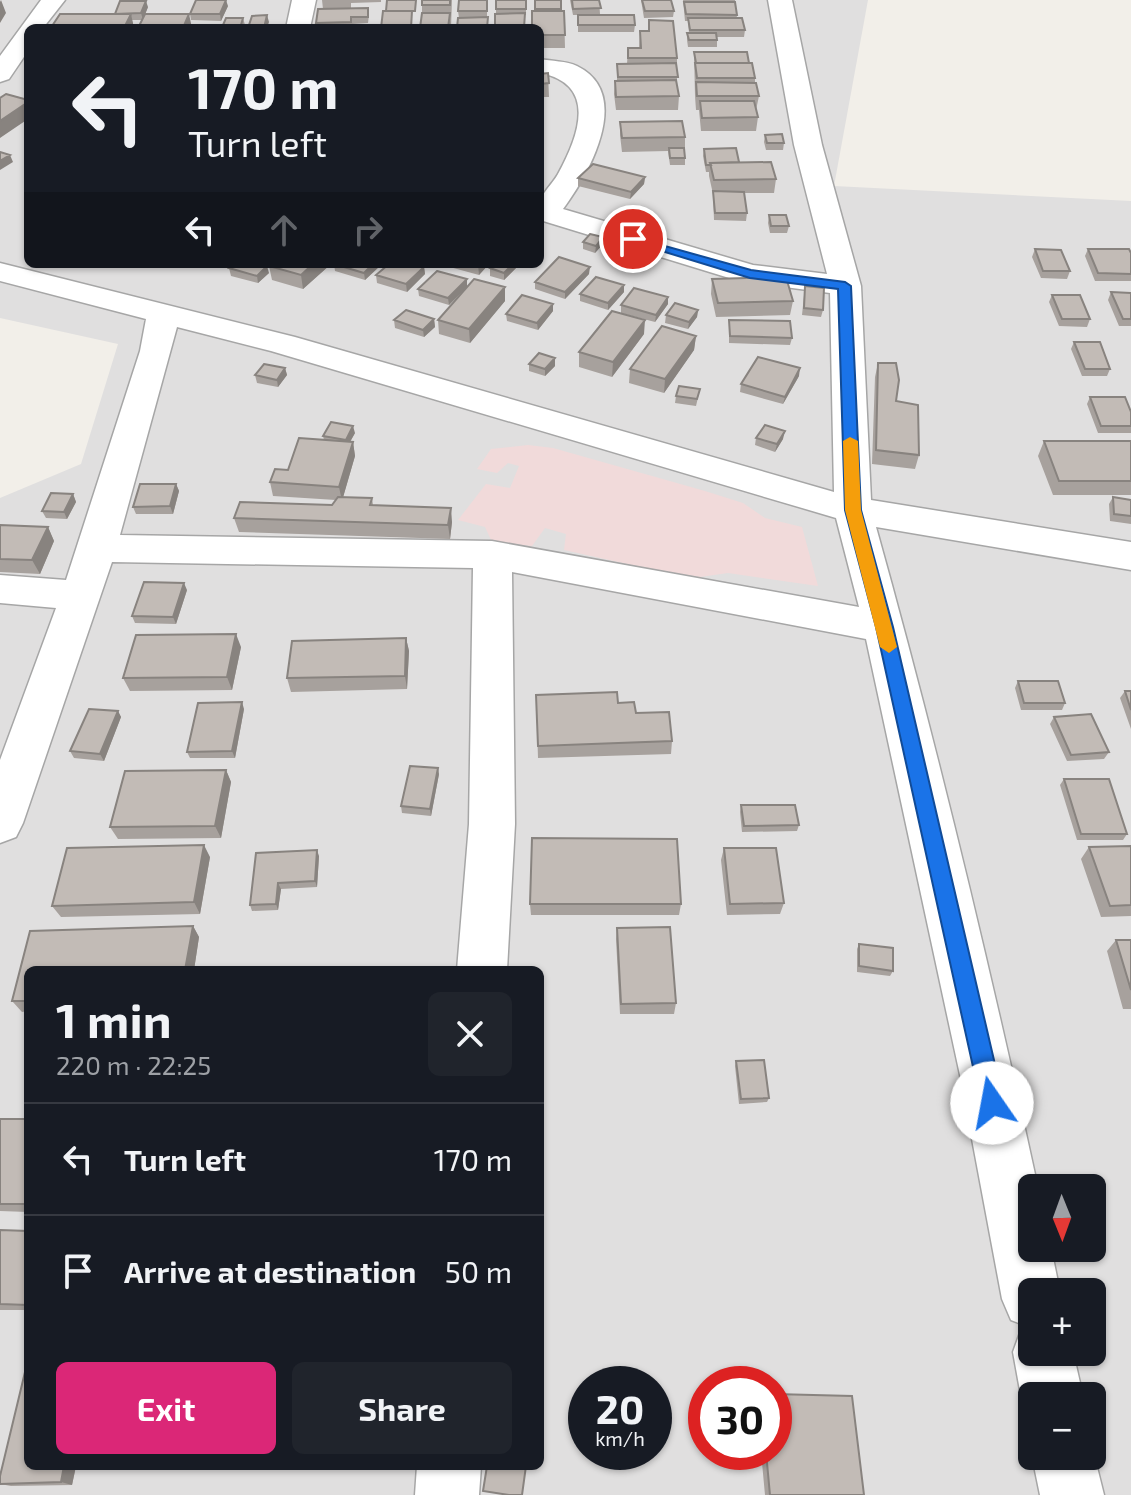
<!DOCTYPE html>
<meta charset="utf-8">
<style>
body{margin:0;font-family:"Exo 2",sans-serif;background:#20242c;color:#f1f3f6;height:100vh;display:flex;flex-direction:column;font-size:30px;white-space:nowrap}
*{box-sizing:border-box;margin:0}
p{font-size:26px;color:#9ea1a6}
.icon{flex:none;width:44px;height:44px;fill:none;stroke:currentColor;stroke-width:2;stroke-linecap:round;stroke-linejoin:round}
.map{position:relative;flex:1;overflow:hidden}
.drawer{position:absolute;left:24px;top:966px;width:520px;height:504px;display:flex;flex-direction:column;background:#171b24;border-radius:12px;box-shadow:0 2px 6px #0004}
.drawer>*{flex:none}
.hud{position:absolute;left:24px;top:24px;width:520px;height:244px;border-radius:12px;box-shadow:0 2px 6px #0004;background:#171b24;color:#f1f3f6;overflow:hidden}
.needle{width:52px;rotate:179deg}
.fabs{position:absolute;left:1018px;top:1174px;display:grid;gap:16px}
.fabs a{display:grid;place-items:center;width:88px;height:88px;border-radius:12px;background:#171b24;box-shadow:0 2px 6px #0004;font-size:40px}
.speed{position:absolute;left:568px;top:1366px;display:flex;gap:16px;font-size:40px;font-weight:700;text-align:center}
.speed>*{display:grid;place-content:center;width:104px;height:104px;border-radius:50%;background:#171b24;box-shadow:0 2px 6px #0004;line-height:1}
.speed small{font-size:20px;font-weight:400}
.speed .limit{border:12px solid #d22;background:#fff;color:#111}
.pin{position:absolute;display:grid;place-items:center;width:68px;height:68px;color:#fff;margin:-34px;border:4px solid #fff;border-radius:50%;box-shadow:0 2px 8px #0007}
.me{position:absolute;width:88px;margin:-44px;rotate:348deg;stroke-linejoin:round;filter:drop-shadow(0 0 6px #0008)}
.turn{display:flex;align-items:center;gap:28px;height:168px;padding:0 32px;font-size:36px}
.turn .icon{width:104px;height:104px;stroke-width:2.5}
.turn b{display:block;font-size:56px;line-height:68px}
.lanes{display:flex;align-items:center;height:76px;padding:0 32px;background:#0003;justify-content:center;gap:40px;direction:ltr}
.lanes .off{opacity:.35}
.round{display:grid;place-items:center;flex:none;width:84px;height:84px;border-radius:12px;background:#20242c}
.overview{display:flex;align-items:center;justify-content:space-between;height:136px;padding:0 32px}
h1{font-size:48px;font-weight:700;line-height:60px}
.primary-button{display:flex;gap:16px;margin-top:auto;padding:16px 32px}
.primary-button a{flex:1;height:92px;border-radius:12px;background:#db2777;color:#fff;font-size:32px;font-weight:700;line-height:92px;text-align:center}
.primary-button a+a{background:#20242c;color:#f1f3f6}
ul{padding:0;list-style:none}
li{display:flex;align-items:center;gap:24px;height:112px;padding:0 32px;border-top:2px solid #363941}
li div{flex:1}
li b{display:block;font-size:30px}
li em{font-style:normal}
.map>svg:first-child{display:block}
</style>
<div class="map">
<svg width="1131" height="1495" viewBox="0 0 1131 1495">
<rect width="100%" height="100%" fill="#f2efe9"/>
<path fill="#e0dfdf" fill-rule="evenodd" d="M0,0H868L834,186L1131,201V1495H0V498L81,464L118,344L0,318ZM28,28H540V264H28ZM28,970H540V1466H28ZM1032,1188H1092V1248H1032ZM1032,1292H1092V1352H1032ZM586,1384H654V1452H586ZM706,1384H774V1452H706ZM1032,1396H1092V1456H1032Z"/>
<path fill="#f1dada" d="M528,445L553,448L705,491L743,503L765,518L802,527L818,586L728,573L700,577L650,569L564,550L566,534L545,528L532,546L492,542L485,527L458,520L486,484L510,488L519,466L508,463L497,473L477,469L491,449Z"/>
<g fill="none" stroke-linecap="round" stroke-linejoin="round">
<g stroke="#a6a6a6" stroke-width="3">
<path id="minor" d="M41,0H65L43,28H28V51L9,79L0,82V56Z
M292,0H316L310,28H286Z
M768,0H792L822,145L861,286L871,500L1131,542V570L876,527C937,745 990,967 1038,1188H1032V1248H1051L1060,1292H1032V1352H1073L1083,1396H1032V1419L1021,1396L1013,1352L1021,1330L1029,1327L1011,1320L1002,1299L960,1075L866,639L512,572L515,824L507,970H457L469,824L473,568L112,562L23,823L16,837L0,843V760L56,608L0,603V575L66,580L140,351L146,319L0,281V263L295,337L834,492L830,293L739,281L540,220C540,215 538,206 540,201C543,192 553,183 558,174C579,136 598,84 540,73V59C551,61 567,61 577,66C634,94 589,174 563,209L753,265L827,274L794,145ZM177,327L271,351L836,518L859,607L492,541L120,535Z
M1092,1447L1104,1495H1040L1032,1456H1092Z
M417,1466H481L479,1495H415Z"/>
</g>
<use href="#minor" fill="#fff" fill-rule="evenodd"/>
</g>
<path fill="#a7a19d" d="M322,0H381V2L351,3V8L369,15L368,23L352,24V28H317L316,23L323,9Z
M422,0H452L451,28H420L422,13Z
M487,0V17L459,18L458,11Z
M496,0H526V15L496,14Z
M535,0H561V11H564L565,48H540V28L535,11Z
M570,0H599L600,14L635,25L634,32H578V15H573Z
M641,0H671L674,11L673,17L644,18Z
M683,0H735L737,18L745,30L744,37H717V47H688L687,40V33H689L688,21H685Z
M228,6L221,21L191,20L190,14Z
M148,7L145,14L193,27L192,28H138L142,20H132L134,28H53L52,26Z
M243,18L245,25L244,28H224L223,25Z
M649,20L677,58V87L679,96L678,110H616L614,94L615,81H617V64H627L628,48H639L640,31H648Z
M694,52L755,78V83L759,96L756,110L758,117L756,131H701L699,110H696L695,96Z
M548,73L549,97H540V74Z
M620,122L685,137V165H670L668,151L622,152L620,135Z
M765,135L784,143L783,150H766L764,142Z
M704,149L739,162L776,179L774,193H744L747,213L746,221L714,220L713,194L709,176V172H706L703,156Z
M645,177L644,184L630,199L578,186V178Z
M769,215L789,226L787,233H770L768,223Z
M603,237V244L595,253L583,249V242Z
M629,243L628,250L622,257L608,253V246Z
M1035,249L1070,271L1067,279L1041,278L1032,257Z
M1088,249L1131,253V281H1095L1085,256Z
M271,264H331L303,289L272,280L269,266Z
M334,264H382L365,280L335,271Z
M446,264H489L479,275L446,266Z
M520,264L504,280L490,276V268Z
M424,267L425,274L407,292L377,283L376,275Z
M229,268L269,273L258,283L231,276Z
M589,274L565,299L535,289V282Z
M467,279V287H505V301L470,343L439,334L438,320L467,287L449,305L419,296L418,289Z
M712,279L793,301L790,315L716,317L711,294Z
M805,286L823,310L821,317L802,315Z
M624,292L608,310L580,301V294Z
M1111,292L1131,293V326H1119L1108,300Z
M1052,295L1090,319L1087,327L1059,326L1049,302Z
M553,304V311L538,330L507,321L506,314Z
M668,304L655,322L621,313V305Z
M698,310L697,317L688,329L665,323L666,315Z
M434,319L435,327L424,337L395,328L394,320Z
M729,320L792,338L790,345L729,343Z
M644,334L612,377L579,367V352Z
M696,336L694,350L664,393L629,383L630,369Z
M1074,342L1110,369L1107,376H1082L1071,349Z
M555,358V366L545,376L529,371V364Z
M878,363L919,455L915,469L872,464L875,377Z
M285,368L287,375L278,387L257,383L255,375Z
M799,376L783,404L740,392L741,384Z
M700,389L696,406L675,403L676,396Z
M1090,397L1131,412V433H1098L1087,404Z
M355,433L350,442H353L355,456L343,497L372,498L373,505L452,522L450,539L239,532L234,518L332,505L336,500L273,496L270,482L288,470L324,440L323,436Z
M756,438L783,439L775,452L755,445Z
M1044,441H1131V495H1053L1038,456Z
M176,484L179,491L173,514H136L133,507Z
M73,494L76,502L67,519L46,518L42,511Z
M1113,497L1131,500V524L1110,521L1109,504Z
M0,525L48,527L54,541L40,574L0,572Z
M187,590L176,624L135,623L132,616Z
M406,638L409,651L407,689L291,692L287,678Z
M241,647L232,690L130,691L123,678Z
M1018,681L1065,703L1062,710H1021L1015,688Z
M1125,691H1131V729L1120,698Z
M536,695L618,703L636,713L672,741L671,754L538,758Z
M244,709L235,758H190L187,752Z
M118,711L121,717L104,761L74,758L70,751Z
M1054,717L1109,752L1104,759L1067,761L1050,724Z
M226,770L231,782L221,838L118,839L110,827Z
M439,774L431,816L402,813L401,806Z
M1064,779L1127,834L1123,840H1077L1060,785Z
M741,805L799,825L797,831L742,832L740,812Z
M1131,846V916L1101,917L1081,859L1089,847Z
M724,848L784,903L780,914L727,915L721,860Z
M256,853L319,856L317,887L281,889L278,910L252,911L250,905Z
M210,857L200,914L61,917L52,906Z
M530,904H681L679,915H531Z
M193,926L199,937L194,970H28V1011L22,1012L12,1001L30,931Z
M617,928L676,1003L674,1014H620L616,939Z
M1116,940H1131V1009H1123L1107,951Z
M859,944L893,971L890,976L857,972V949Z
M736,1061L769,1098L767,1102L739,1104L735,1066Z
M0,1119H28V1212L0,1211Z
M0,1230L28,1231V1310H0Z
M761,1452H774L864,1495H765Z
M28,1466H76L72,1485L11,1486L0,1484Z"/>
<path fill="#88837f" d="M1,0L6,13L0,23V2Z
M226,0L228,6L221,21L220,14Z
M146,1L148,7L143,20L141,13Z
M131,14L134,28H124Z
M189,14L192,28H183Z
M267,15L269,22L267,28H264Z
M28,102V119L0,138V121Z
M10,155L13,162L0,170V161Z
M645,177L644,184L630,199L631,192Z
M603,237V244L595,253L596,246Z
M629,243L628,250L622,257V250Z
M313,264H331L303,289L301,275Z
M373,264H382L365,280L364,273Z
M478,264H489L479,275Z
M513,264H520L504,280V273Z
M267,266L269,273L258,283L257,276Z
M424,267L425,274L407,292L406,284Z
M590,267L589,274L565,299V292Z
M467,279V287L449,305L448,298Z
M624,285V292L608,310V303Z
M505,287V301L470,343L469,329Z
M668,297V304L655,322L656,315Z
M553,304V311L538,330L537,323Z
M698,310L697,317L688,329L689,322Z
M434,319L435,327L424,337L423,330Z
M645,320L644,334L612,377L613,362Z
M696,336L694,350L664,393L665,379Z
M555,358V366L545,376V369Z
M285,368L287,375L278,387L277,380Z
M800,368L799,376L783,404L785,397Z
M353,426L355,433L347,447L346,440Z
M785,431L783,439L775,452L777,444Z
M353,442L355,456L342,501L339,487Z
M176,484L179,491L173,514L170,506Z
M73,494L76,502L67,519L64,512Z
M451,508L452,522L450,539L448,525Z
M48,527L54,541L40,574L32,560Z
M184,583L187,590L176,624L173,617Z
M236,634L241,647L232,690L227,677Z
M406,638L409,651L407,689L405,676Z
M242,702L244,709L235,758L232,751Z
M118,711L121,717L104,761L100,754Z
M438,768L439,774L431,816L430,809Z
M226,770L231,782L221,838L215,826Z
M204,845L210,857L200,914L194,902Z
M317,850L319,856L317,887L315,881Z
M278,883L281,889L278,910L276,904Z
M193,926L199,937L194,970H185Z
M64,1466H76L72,1485L61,1482Z"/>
<path fill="#c2bbb6" stroke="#88837f" stroke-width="2" d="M196,0H226L220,14H190Z
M387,0H416L415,11H386Z
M422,0H450V5H422Z
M459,0H487V11H458Z
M496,0H526V9H496Z
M535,0H561V9H535Z
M572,0H599L601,8L573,9Z
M642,0H671L674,11H645Z
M120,1H146L141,13L115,14Z
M684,2H735L737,15L686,14Z
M368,8V17H351V22L316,23L318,9Z
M383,11H412L411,28H381Z
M532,11H564L565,35H540V28H532Z
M422,13H450L448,28H420Z
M525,13L524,28H495V14Z
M60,14H131L124,28H80L52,26Z
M145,14H189L183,28H138Z
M267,15L264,28H248L252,16Z
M578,15H634L635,25H578Z
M488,17L487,28H457L458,18Z
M226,18H243L241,25H223Z
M688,18H742L745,30H690Z
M649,20L673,21L677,58H628V48H641L640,31H649Z
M687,33H716L717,40H689Z
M694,52H747L749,63H696Z
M676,63L678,77H618L617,64Z
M695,63H752L755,78H697Z
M548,73L549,83L540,84V74Z
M676,80L679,96L616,97L615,81Z
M696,82L756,83L759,96H697Z
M6,94L28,100V102L0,121V98Z
M700,101H754L758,117L702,118Z
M682,121L685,137L622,138L620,122Z
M782,134L784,143H767L765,135Z
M669,148H684L685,158H670Z
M736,148L739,162L710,163L711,165H706L704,149Z
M0,152L10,155L0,161Z
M771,162L776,179L714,180L710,163Z
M593,164L645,177L631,192L578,178Z
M713,191L744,192L747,213H715Z
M769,215H786L789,226H771Z
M590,234L603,237L596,246L583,242Z
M615,239L629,243L622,250L608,246Z
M1035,249L1061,250L1070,271H1043Z
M1088,249H1129L1131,253V274L1098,273Z
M559,257L590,267L565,292L535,282Z
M234,264H261L267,266L257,276L229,268Z
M271,264H313L301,275L269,266Z
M334,264H373L364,273Z
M389,264H414L424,267L406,284L376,275Z
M494,264H513L504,273L490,268Z
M437,271L467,279L448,298L418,289Z
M596,277L624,285L608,303L580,294Z
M786,277L793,301L718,303L712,279Z
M474,279L505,287L469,329L438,320Z
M805,286L824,288L823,310L804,308Z
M634,288L668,297L656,315L621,305Z
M1111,292L1131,293V319H1123Z
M522,295L553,304L537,323L506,314Z
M1052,295H1080L1090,319H1062Z
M675,303L698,310L689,322L666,315Z
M406,310L434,319L423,330L394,320Z
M612,311L645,320L613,362L579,352Z
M729,320L790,321L792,338L730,336Z
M662,326L696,336L665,379L630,369Z
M1074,342H1100L1110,369H1085Z
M539,353L555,358L545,369L529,364Z
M758,357L800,368L785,397L741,384Z
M878,363H896L899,380L896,401L918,405L919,455L876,450Z
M264,364L285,368L277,380L255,375Z
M679,386L700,389L697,399L676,396Z
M1090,397H1125L1131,412V426H1101Z
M331,422L353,426L346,440L323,436Z
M765,425L785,431L777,444L756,438Z
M299,438L353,442L339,487L270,482L275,469L288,470Z
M1044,441H1131V481H1059Z
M140,484H176L170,506L133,507Z
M51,493L73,494L64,512L42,511Z
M338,497L372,498L370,505L451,508L448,525L234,518L240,502L332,505Z
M1113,497L1131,500V516L1114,514Z
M0,525L48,527L32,560L0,559Z
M144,582L184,583L173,617L132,616Z
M236,634L227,677L123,678L136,635Z
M406,638L405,676L287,678L292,641Z
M1018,681H1058L1065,703H1024Z
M1125,691H1131V710Z
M617,692L618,703L634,702L636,713L669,712L672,741L538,746L536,695Z
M242,702L232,751L187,752L198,703Z
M89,709L118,711L100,754L70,751Z
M1091,714L1109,752L1071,755L1054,717Z
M410,766L438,768L430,809L401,806Z
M226,770L215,826L110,827L125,771Z
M1064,779H1109L1127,834H1081Z
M741,805H795L799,825L744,826Z
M532,838L677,839L681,904H530Z
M204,845L194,902L52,906L67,848Z
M1131,846V905L1110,906L1089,847Z
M724,848H776L784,903L730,904Z
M317,850L315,881L278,883L276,904L250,905L256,853Z
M193,926L185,970H28V1001H12L30,931Z
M670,927L676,1003L621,1004L617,928Z
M1116,940H1131V990Z
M859,944L893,948V971L859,966Z
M764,1060L769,1098L741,1099L736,1061Z
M0,1119H28V1204H0Z
M540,1129H542L540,1217Z
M0,1230L28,1231V1305L0,1304Z
M25,1372H28V1466H64L61,1482L0,1484V1476Z
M774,1394L852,1396L864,1495H770L766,1452H774Z
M487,1466H526L522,1495H509L483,1491Z"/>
<path fill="#1a73e8" stroke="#114b97" stroke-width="2" d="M629,236L751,270L845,282L851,286L861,510L893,627L1004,1103L1000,1110L992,1114L985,1110L981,1103L876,627L845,510L838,289L750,278L629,241Z"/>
<path fill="#f59e0b" d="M850,437L858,441L861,510L897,647L889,653L880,647L845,510L843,441Z"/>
</svg>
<div class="fabs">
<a><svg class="needle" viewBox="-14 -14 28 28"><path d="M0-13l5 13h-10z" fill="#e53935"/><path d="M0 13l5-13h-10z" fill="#9ea1a6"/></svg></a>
<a>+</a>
<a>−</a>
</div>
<div class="speed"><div>20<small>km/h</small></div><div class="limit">30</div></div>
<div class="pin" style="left:633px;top:239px;background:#d93025"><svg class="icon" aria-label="arrive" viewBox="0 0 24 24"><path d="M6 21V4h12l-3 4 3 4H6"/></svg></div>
<svg class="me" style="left:992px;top:1103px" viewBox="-20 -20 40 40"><circle r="19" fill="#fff"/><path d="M0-13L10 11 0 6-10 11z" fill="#1a73e8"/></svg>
<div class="hud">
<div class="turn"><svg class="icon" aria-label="left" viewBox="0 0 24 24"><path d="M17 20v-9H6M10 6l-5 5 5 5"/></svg><div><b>170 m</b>Turn left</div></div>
<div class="lanes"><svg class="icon" aria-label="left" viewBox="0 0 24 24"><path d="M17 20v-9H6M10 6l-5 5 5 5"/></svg><svg class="icon off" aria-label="ahead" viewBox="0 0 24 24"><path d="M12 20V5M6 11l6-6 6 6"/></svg><svg class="icon off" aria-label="right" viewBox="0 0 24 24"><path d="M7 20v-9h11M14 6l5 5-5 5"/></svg></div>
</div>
<section class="drawer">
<div class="overview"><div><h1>1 min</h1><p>220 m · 22:25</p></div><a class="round"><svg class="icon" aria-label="close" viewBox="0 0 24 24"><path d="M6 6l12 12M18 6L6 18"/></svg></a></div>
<ul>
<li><svg class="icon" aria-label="left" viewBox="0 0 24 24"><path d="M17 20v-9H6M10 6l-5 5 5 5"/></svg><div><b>Turn left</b></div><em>170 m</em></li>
<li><svg class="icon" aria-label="arrive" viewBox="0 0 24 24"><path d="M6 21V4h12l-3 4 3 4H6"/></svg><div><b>Arrive at destination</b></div><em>50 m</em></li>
</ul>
<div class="primary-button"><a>Exit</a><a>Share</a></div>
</section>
</div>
